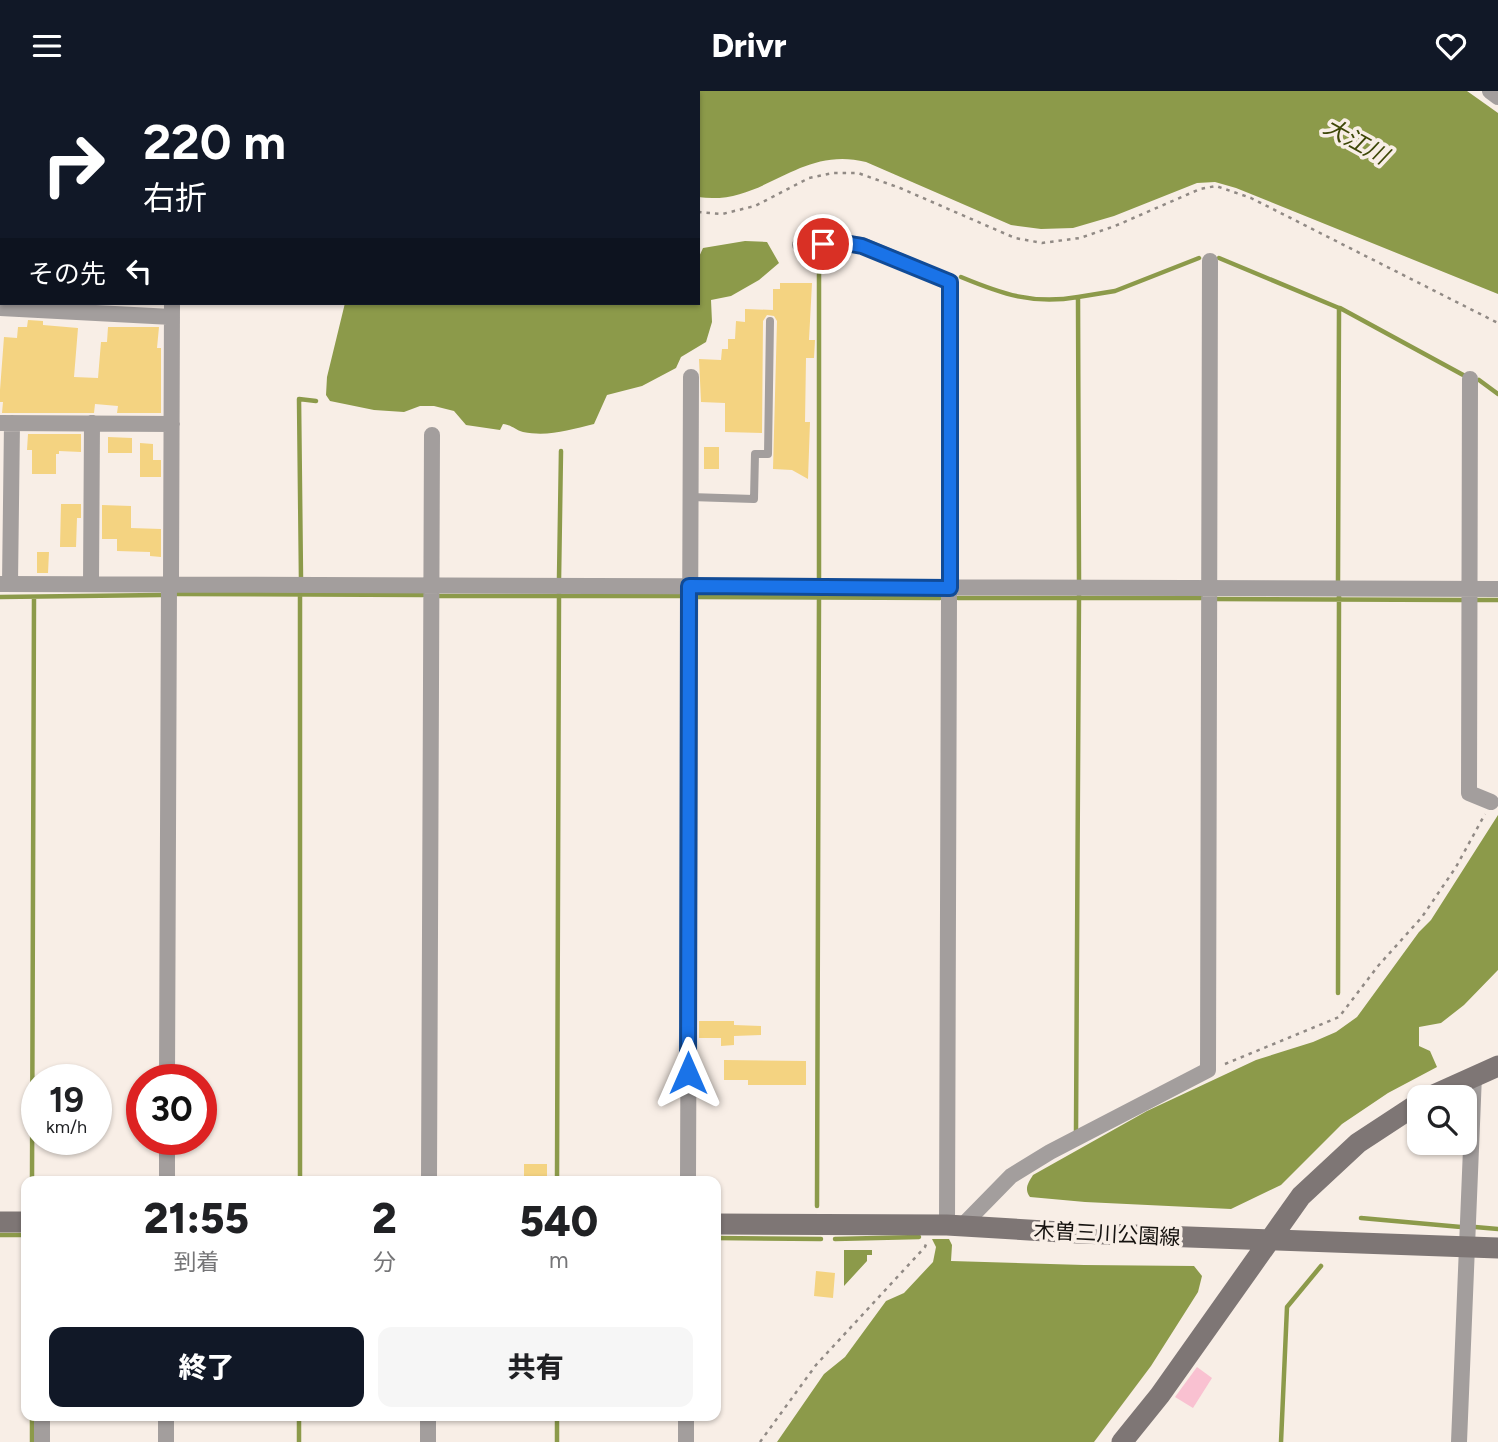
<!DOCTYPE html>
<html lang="ja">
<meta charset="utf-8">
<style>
body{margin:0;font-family:Figtree,"Noto Sans JP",sans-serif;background:#f6f6f6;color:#202124;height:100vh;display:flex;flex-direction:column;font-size:26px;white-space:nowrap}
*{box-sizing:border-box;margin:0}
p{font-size:23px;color:#757577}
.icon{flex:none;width:38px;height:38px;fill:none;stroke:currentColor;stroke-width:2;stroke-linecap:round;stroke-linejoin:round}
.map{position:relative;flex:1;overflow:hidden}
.sheet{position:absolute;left:21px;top:1085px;width:700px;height:245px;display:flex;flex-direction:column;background:#fff;border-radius:14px;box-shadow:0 2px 5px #0004}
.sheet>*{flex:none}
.hud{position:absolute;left:0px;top:0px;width:700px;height:214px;box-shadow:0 2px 5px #0004;background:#111827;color:#fff;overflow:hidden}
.fabs{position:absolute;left:1407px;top:994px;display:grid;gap:14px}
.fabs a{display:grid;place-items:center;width:70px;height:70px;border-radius:14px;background:#fff;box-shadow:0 2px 5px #0004;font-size:35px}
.speed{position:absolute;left:21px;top:973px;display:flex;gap:14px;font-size:35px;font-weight:700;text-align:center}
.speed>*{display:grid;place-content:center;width:91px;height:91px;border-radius:50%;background:#fff;box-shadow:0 2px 5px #0004;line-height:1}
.speed small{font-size:18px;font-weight:400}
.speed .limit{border:10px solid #d22;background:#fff;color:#111}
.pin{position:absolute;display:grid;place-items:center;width:60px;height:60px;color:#fff;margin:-30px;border:4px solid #fff;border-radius:50%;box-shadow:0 2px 7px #0007}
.me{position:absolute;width:77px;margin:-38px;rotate:0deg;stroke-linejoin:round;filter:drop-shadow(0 0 5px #0008)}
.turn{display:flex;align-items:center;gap:24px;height:147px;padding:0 28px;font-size:32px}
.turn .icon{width:91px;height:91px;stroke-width:2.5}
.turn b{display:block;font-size:49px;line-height:60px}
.then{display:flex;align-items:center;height:66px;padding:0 28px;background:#0003;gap:14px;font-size:26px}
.eta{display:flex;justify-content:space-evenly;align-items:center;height:119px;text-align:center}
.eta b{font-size:42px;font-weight:800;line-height:49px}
.action{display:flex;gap:14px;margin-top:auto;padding:14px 28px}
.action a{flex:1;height:80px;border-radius:14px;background:#111827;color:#fff;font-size:28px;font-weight:800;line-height:80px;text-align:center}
.action a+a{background:#f6f6f6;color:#202124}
header{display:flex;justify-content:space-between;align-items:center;height:91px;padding:0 28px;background:#111827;color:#fff;font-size:32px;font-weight:800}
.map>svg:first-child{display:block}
</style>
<header><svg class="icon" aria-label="menu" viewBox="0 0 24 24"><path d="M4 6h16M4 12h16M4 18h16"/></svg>Drivr<svg class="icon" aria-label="heart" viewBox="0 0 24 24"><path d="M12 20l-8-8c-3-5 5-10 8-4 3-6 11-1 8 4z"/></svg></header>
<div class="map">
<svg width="1498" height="1351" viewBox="0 0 1498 1351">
<rect width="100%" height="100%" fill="#f8eee6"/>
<path fill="#f9c1d1" d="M1197,1276L1212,1287L1193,1317L1175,1306Z"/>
<path fill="#8c9a4a" d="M117,0H1467L1498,22V203L1236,97L1215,91L1197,92L1114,125L1073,137L1041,138L1011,134L866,71C797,54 764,116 698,106V2Z
M745,150L767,151L779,172L759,189L731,205L711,209L712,231L706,251L681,266L676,277L642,295L607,304L594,333C569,339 548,346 523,341C515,339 512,334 503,333L500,339L466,334L454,320L434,315H420L404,321L374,319L330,310L326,304L327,286L345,212H698V168L703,157Z
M1498,724V879L1464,914L1441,932L1419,936V955L1430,960L1437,976L1388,1002L1342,1033L1281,1094L1231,1118L1085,1111L1030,1106C1024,1098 1028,1092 1033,1084L1147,1020L1256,969L1313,951L1336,941L1357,926L1419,841L1431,829Z
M932,1148H949L952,1154L951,1170L1084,1174L1194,1175L1202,1185L1198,1201L1151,1275L1094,1351H777L824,1283L845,1266L886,1210L904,1202L933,1171L936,1156Z
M844,1159H872V1164H867V1170L844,1195Z"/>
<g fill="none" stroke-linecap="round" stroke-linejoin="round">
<path stroke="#8c9a4a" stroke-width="4.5" d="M819,159V489
M1219,167L1339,217L1338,491
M961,186C1002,203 1033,214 1078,206
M1340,217L1465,285
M1479,289L1498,303
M301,488L299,308L316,310
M559,489L561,360
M1079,489L1078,206L1115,200L1199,167
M177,503L423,504
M437,505H681
M0,506L161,504
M697,506L940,507
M958,507H1201
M1215,508L1462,509
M1475,509H1498
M1338,902L1339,504
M1076,1040L1079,503
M32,1090L34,506
M300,1090V501
M557,1090L559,502
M817,1115L819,502
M1361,1127L1461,1136
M1475,1136L1498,1138
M0,1144H26
M716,1147L821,1148
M835,1148L919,1146
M557,1325V1351
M32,1351V1325
M299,1351V1325
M1281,1351L1287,1216L1321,1175"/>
</g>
<path fill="#f4d381" d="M780,192H812L809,249H815L814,267H806L805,331H810L808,388L792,379L773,378L777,230L774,225L767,224L763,230L762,342L725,341V312L701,311L699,268L721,269L722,258H728V248H735L736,230L745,231V218L773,219V198H780Z
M28,229L43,230V234L78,237L74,286L98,287L101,251H107L108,236H159L157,257H161V322H117L118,315L95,313L94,322H2L3,311H0V299L4,246L17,247L18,236H27Z
M28,343H81V361L59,360V363H56V383H32V359H27Z
M108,346L132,347V362H108Z
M140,352L153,353V369H161V386H140Z
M704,356H719V378H704Z
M61,413H81V427H77L76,456H60Z
M102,414L131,415V437L161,438V466L150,465V461L117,460V448H102Z
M37,461H49L48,482H37Z
M699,930H734V934L761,935V944L734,945V954L721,955V947H699Z
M724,969L806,970V994H748V989H724Z
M524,1073H547V1090H524Z
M816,1180L835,1182L833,1207L814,1205Z"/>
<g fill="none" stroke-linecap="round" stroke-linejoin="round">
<path stroke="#918a85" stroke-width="2.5" stroke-dasharray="3.5 5" stroke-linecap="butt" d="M92,2V0
M698,121L722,123L755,115L809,87L833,82H858L900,97L1015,147L1042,152L1080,147L1115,135L1200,98L1216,95L1251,107L1498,232
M1225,973L1339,926L1378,875L1422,826L1456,776L1485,723
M760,1351L816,1274L925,1156L926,1153"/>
<path stroke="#a39e9d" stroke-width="8" d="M690,406L754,408L755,363H768L770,230"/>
<path stroke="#a39e9d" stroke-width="16" d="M1490,0L1498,6
M800,154L845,152L862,154L950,191L947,1134
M0,217L172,226
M1470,288L1469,702L1491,711
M0,332L172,333
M0,493L1498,498
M10,493L12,332
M91,493L92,332
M171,493L172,212
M167,989L169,493
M167,1090V1048
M429,1090L432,344
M688,1090L691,286
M962,1135L1011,1085L1050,1061L1208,979L1210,170
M42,1351V1325
M166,1351V1325
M428,1351V1325
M686,1351V1325
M1459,1351L1474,984"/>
<path stroke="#7e7675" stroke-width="21" d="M0,14L2,11
M1429,1006L1498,975
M0,1131H26
M716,1133L947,1134L1078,1142L1498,1157
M1122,1351L1160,1304L1301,1105L1358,1052L1419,1012"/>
</g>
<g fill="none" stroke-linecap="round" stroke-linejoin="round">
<g stroke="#114b97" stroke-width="18">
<path id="route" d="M688,982L689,495L950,497V191L862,155L845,152L823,153"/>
</g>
<use href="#route" stroke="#1a73e8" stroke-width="12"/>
</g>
<g text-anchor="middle" stroke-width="7" stroke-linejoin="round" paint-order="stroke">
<g font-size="21" fill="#161310" stroke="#f8eee6">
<text transform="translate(1107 1143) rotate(3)" y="7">木曽三川公園線</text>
</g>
<g font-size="23" font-style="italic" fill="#3e4708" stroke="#f8eee6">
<text transform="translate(1356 50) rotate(29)" y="8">大江川</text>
</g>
</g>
</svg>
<div class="fabs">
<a><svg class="icon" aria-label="search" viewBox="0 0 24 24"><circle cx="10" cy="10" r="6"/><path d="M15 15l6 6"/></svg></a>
</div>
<div class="speed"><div>19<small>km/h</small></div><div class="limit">30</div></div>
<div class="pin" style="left:823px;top:153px;background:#d93025"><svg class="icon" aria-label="arrive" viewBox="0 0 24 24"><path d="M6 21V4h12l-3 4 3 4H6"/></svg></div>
<svg class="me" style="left:688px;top:982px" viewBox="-20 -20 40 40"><path d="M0-17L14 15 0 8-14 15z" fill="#1a73e8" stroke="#fff" stroke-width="4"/></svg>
<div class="hud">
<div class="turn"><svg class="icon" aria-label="right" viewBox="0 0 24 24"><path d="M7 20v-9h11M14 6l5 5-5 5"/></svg><div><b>220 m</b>右折</div></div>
<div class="then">その先<svg class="icon" aria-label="left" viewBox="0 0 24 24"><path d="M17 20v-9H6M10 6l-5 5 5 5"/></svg></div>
</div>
<section class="sheet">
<div class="eta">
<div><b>21:55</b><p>到着</p></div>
<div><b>2</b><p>分</p></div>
<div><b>540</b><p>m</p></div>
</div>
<div class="action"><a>終了</a><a>共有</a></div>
</section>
</div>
